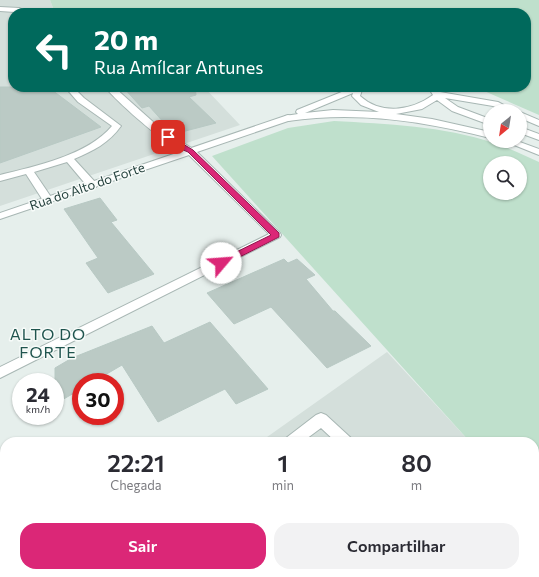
<!DOCTYPE html>
<html lang="pt">
<meta charset="utf-8">
<style>
body{margin:0;font-family:Commissioner,sans-serif;background:#f2f2f3;color:#2b2b33;height:100vh;display:flex;flex-direction:column;font-size:15px;white-space:nowrap}
*{box-sizing:border-box;margin:0}
p{font-size:13px;color:#7c7c81}
.icon{flex:none;width:22px;height:22px;fill:none;stroke:currentColor;stroke-width:2;stroke-linecap:round;stroke-linejoin:round}
.map{position:relative;flex:1;overflow:hidden}
.panel{position:absolute;left:0px;top:437px;width:539px;height:140px;display:flex;flex-direction:column;background:#fff;border-radius:16px 16px 0 0;box-shadow:0 1px 3px #0004}
.panel>*{flex:none}
.hud{position:absolute;left:8px;top:8px;width:523px;height:84px;border-radius:16px;box-shadow:0 1px 3px #0004;background:#00695c;color:#fff;overflow:hidden}
.needle{width:26px;rotate:210deg}
.buttons{position:absolute;left:483px;top:104px;display:grid;gap:8px}
.buttons a{display:grid;place-items:center;width:44px;height:44px;border-radius:50%;background:#fff;box-shadow:0 1px 3px #0004;font-size:20px}
.speed{position:absolute;left:12px;top:373px;display:flex;gap:8px;font-size:20px;font-weight:700;text-align:center}
.speed>*{display:grid;place-content:center;width:52px;height:52px;border-radius:50%;background:#fff;box-shadow:0 1px 3px #0004;line-height:1}
.speed small{font-size:10px;font-weight:400}
.speed .limit{border:6px solid #d22;background:#fff;color:#111}
.pin{position:absolute;display:grid;place-items:center;width:34px;height:34px;color:#fff;margin:-17px;border-radius:8px;box-shadow:0 2px 6px #0006}
.me{position:absolute;width:44px;margin:-22px;rotate:63deg;stroke-linejoin:round;filter:drop-shadow(0 0 3px #0008)}
.turn{display:flex;align-items:center;gap:14px;height:84px;padding:0 20px;font-size:18px}
.turn .icon{width:52px;height:52px;stroke-width:2.5}
.turn b{display:block;font-size:28px;line-height:34px}
.eta{display:flex;justify-content:space-evenly;align-items:center;height:68px;text-align:center}
.eta b{font-size:24px;font-weight:600;line-height:28px}
.cta{display:flex;gap:8px;margin-top:auto;padding:8px 20px}
.cta a{flex:1;height:46px;border-radius:16px;background:#db2777;color:#fff;font-size:16px;font-weight:600;line-height:46px;text-align:center}
.cta a+a{background:#f2f2f3;color:#2b2b33}
.map>svg:first-child{display:block}
</style>
<div class="map">
<svg width="539" height="577" viewBox="0 0 539 577">
<rect width="100%" height="100%" fill="#e6efec"/>
<path fill="#d4dfdb" d="M0,0H50L55,13H13V87H204L240,125L0,206Z
M387,352L470,442H260Z
M534,511L539,517V577H70L77,572H534Z"/>
<path fill="#bfe0cc" fill-rule="evenodd" d="M50,0H539V115L475,87H526V13H55Z
M334,121C387,124 443,126 494,143C509,148 524,155 539,162V517L534,511V442H470L212,156L288,128ZM490,163H520V193H490Z"/>
<path fill="#bbcac5" stroke="#b8c9c4" d="M0,87H48L101,127L0,163Z
M123,87H195L196,95L189,97L216,123L174,134L149,106L142,108Z
M100,198L117,220L111,222L154,274L108,293L86,263L98,258L64,209Z
M284,259L288,263L297,259L315,275L306,279L333,311H335L371,346L327,368L271,307L234,324L207,293Z
M210,322L268,389L236,404L225,389L158,422L122,365L93,382H81V389L55,404V368L72,358L152,326L164,343Z"/>
<g fill="none" stroke-linecap="round" stroke-linejoin="round">
<g stroke="#a8b7b4" stroke-width="2">
<path id="service" d="M0,7L19,8L30,13L0,11Z
M65,87H73L84,98L121,126C109,143 93,151 74,159L96,183L97,185L96,187H88L67,162L34,172L53,200L48,203L44,202L26,174L0,181V175C36,166 88,155 112,126L78,102Z
M105,87H114L161,129L193,149V153C177,157 116,101 105,87Z
M354,87H365L362,90L360,96C381,115 411,111 433,95L428,87H437L440,92L498,102L515,111H504L493,106L445,98L458,107L490,119V125L452,111L437,100L422,109L396,114L432,119L490,132V138C422,121 358,111 288,121L284,118L285,116L298,114L296,112L297,110ZM353,93L352,96L361,105L379,112L333,110L305,113Z
M520,112L539,120V126L520,118Z
M520,127L539,134V140L520,133Z
M504,141H517L539,149V155Z
M321,413L326,415L351,438L354,442H336L321,428L302,442H283L286,438L316,415Z
M111,572H134L132,577H109Z
M473,572H494L496,577H475Z"/>
</g>
<g stroke="#a8b7b4" stroke-width="2">
<path id="minor" d="M288,115L291,116V120L197,152L280,233L281,235L280,237L0,378V367L269,234L189,155L0,219V213Z"/>
</g>
<use href="#service" fill="#fff" fill-rule="evenodd"/>
<use href="#minor" fill="#fff" fill-rule="evenodd"/>
</g>
<path fill="#db2777" stroke="#8e194d" d="M168,135L193,150L279,233V237L224,265H218V261L271,235L188,152L176,147L165,139V136Z"/>
<g text-anchor="middle" stroke-width="3" stroke-linejoin="round" paint-order="stroke">
<g font-size="13" fill="#24413d" stroke="#f7fbf9">
<text transform="translate(87 186) rotate(-19)" y="5">Rua do Alto do Forte</text>
</g>
<g font-size="16" letter-spacing="1" fill="#1f544e" stroke="#f7fbf9">
<text x="48" y="340">ALTO DO<tspan x="48" dy="18">FORTE</tspan></text>
</g>
</g>
</svg>
<div class="buttons">
<a><svg class="needle" viewBox="-14 -14 28 28"><path d="M0-13l5 13h-10z" fill="#e53935"/><path d="M0 13l5-13h-10z" fill="#7c7c81"/></svg></a>
<a><svg class="icon" aria-label="search" viewBox="0 0 24 24"><circle cx="10" cy="10" r="6"/><path d="M15 15l6 6"/></svg></a>
</div>
<div class="speed"><div>24<small>km/h</small></div><div class="limit">30</div></div>
<div class="pin" style="left:168px;top:137px;background:#d93025"><svg class="icon" aria-label="arrive" viewBox="0 0 24 24"><path d="M6 21V4h12l-3 4 3 4H6"/></svg></div>
<svg class="me" style="left:221px;top:263px" viewBox="-20 -20 40 40"><circle r="19" fill="#fff"/><path d="M0-13L10 11 0 6-10 11z" fill="#db2777"/></svg>
<div class="hud">
<div class="turn"><svg class="icon" aria-label="left" viewBox="0 0 24 24"><path d="M17 20v-9H6M10 6l-5 5 5 5"/></svg><div><b>20 m</b>Rua Amílcar Antunes</div></div>
</div>
<section class="panel">
<div class="eta">
<div><b>22:21</b><p>Chegada</p></div>
<div><b>1</b><p>min</p></div>
<div><b>80</b><p>m</p></div>
</div>
<div class="cta"><a>Sair</a><a>Compartilhar</a></div>
</section>
</div>
